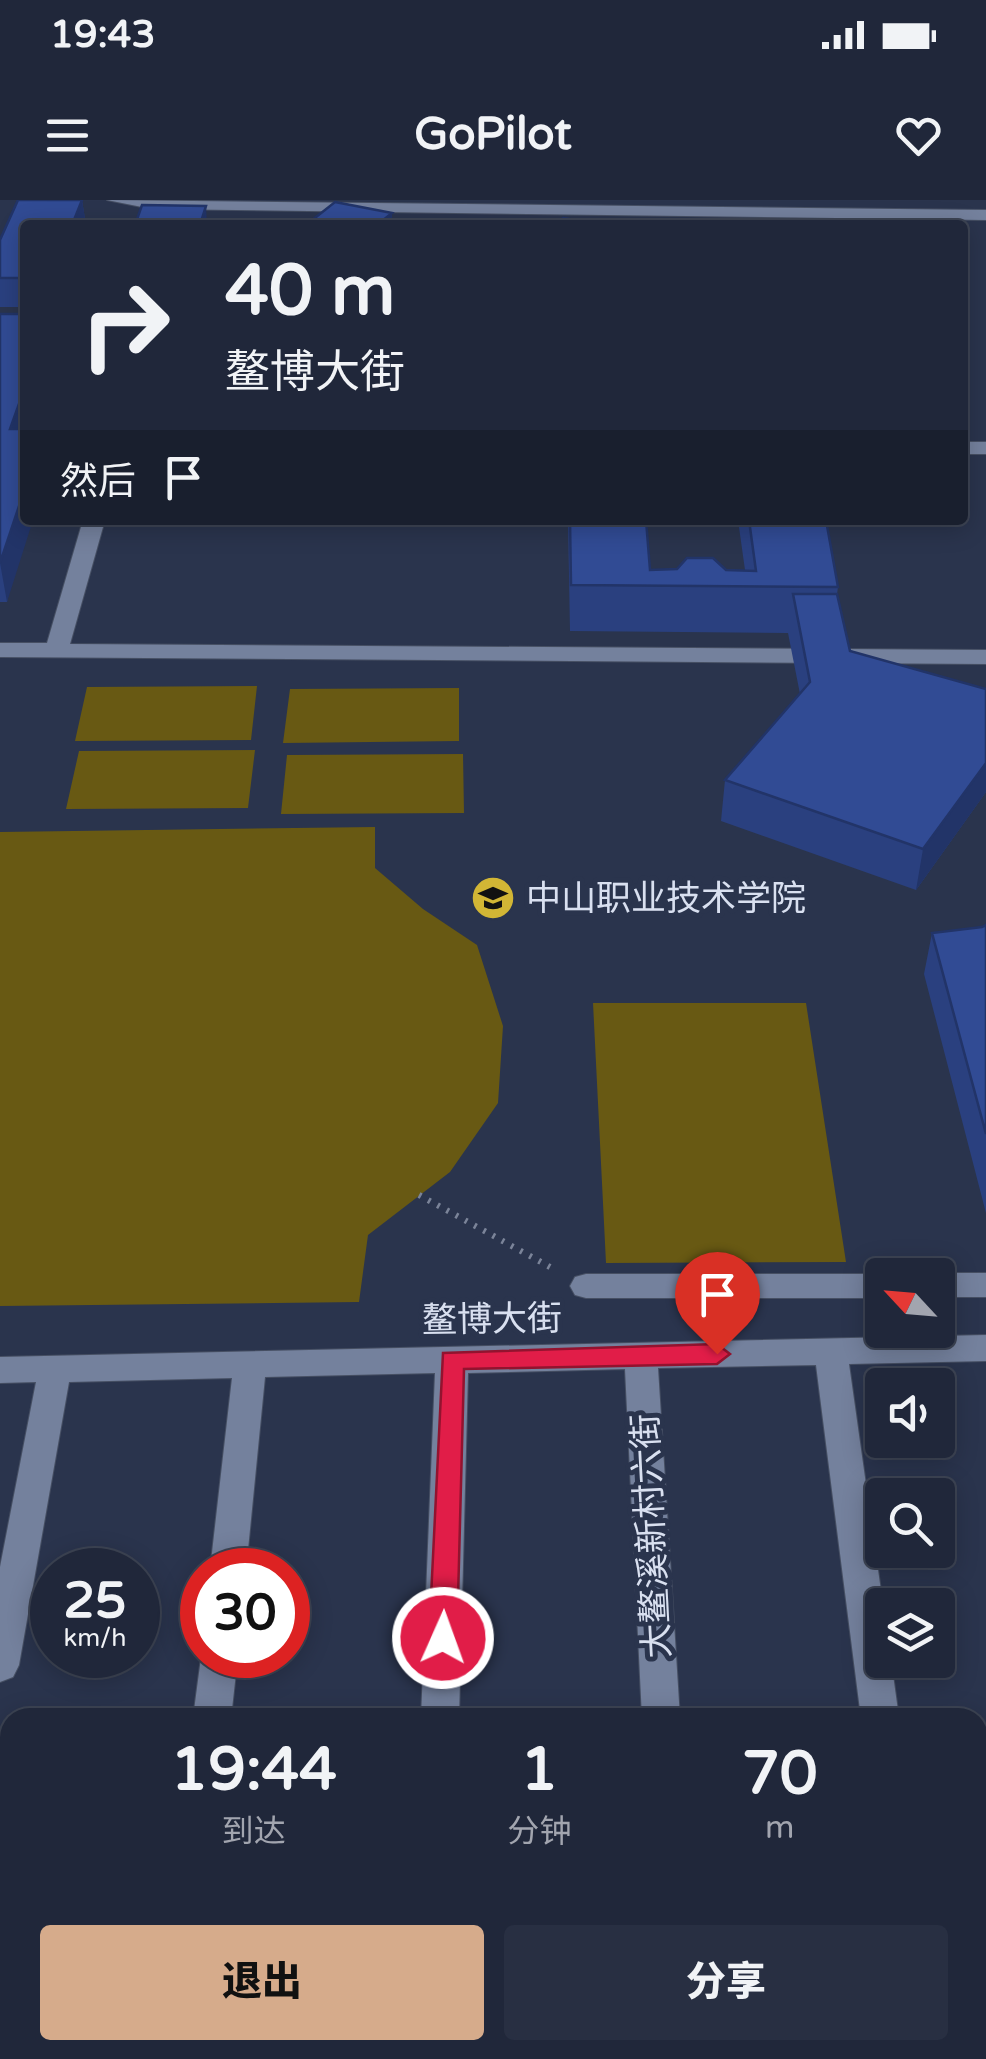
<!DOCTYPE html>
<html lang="zh">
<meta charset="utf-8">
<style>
body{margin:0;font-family:"Varela Round","Noto Sans SC",sans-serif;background:#282f42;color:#f1f3f6;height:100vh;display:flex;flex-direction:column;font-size:38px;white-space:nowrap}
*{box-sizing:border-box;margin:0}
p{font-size:32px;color:#a2a5af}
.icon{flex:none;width:55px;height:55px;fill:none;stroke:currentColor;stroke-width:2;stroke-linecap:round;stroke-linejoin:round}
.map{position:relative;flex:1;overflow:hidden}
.details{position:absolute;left:0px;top:1508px;width:988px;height:352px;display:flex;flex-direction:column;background:#20273a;border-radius:30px 30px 0 0;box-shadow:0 5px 25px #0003,0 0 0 2px #3d4454}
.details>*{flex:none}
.hud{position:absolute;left:20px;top:20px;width:948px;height:305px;border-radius:10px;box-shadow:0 5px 25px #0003,0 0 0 2px #3d4454;background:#20273a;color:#f1f3f6;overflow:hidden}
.needle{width:65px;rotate:296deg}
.tools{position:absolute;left:865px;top:1058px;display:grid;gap:20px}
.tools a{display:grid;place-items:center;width:90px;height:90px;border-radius:10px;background:#20273a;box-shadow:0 5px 25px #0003,0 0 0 2px #3d4454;font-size:50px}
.speed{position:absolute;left:30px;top:1348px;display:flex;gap:20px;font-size:50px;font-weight:700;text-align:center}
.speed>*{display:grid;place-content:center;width:130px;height:130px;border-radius:50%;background:#20273a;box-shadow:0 5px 25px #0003,0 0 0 2px #3d4454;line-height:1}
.speed small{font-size:25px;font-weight:400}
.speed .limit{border:15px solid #d22;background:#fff;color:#111}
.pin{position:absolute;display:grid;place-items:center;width:85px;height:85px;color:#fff;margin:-102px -42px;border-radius:50% 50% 50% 0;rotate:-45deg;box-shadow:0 0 10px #0007}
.pin .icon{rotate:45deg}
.me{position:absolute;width:110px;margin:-55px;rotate:2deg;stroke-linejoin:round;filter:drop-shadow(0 0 8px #0008)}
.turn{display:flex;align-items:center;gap:35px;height:210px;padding:0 40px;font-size:45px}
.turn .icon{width:130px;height:130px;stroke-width:2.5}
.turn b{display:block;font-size:70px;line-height:85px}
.then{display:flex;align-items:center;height:95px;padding:0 40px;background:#0003;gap:20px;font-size:38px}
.eta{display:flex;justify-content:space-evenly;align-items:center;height:170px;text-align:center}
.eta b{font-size:60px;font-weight:800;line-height:70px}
.button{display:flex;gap:20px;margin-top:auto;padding:20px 40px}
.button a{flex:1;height:115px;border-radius:10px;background:#d6ab8b;color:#111;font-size:40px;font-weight:800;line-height:115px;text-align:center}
.button a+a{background:#282f42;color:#f1f3f6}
.status{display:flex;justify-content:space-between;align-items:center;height:70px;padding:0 50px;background:#20273a;direction:ltr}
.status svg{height:28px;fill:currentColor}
header{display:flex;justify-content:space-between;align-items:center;height:130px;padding:0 40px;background:#20273a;font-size:45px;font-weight:800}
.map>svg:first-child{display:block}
</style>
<div class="status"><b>19:43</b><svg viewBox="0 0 49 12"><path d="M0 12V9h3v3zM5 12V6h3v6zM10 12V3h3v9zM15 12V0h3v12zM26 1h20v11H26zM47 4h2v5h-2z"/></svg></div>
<header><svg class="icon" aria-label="menu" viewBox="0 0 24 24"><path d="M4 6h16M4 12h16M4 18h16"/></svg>GoPilot<svg class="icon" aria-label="heart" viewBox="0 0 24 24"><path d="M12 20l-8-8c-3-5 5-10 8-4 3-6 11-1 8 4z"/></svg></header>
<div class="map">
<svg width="986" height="1859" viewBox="0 0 986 1859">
<rect width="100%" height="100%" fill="#2a344d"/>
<path fill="#685913" d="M257,486L251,540L75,541L87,487Z
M459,488V541L283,543L290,489Z
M255,550L248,608L66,609L79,551Z
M463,554L464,613L281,614L287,555Z
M375,627V668L423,709L477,745L503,826L498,903L450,972L368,1035L359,1102L0,1106V632Z
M593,803H806L846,1062L606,1063Z"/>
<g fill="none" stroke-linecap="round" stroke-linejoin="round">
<g stroke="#464f63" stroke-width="2">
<path id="minor" d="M107,0L986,10V20L152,9Z
M962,242H986V254H962Z
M83,320H105L70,444L986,450V464L0,457V443H47Z
M938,1073H986V1097H938V1075H931Z
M586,1074H882L886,1075L882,1098H586L575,1095L570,1086L575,1077Z
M986,1135V1161L849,1164L883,1405L882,1460H891L899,1518H861L816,1165L658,1168L680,1518H642L625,1169L468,1173L459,1518H421L435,1173L265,1177L246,1370H210L232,1178L69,1182L19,1465L13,1477L0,1482V1367L36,1182L0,1183V1157Z
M202,1450V1455H238L231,1518H193Z
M156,1850H198V1859H154Z
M409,1850H451L452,1859H408Z
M658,1850H700L701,1859H657Z
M903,1850H945L947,1859H903Z"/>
</g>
<path stroke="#7b8499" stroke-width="6" stroke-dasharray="2.5 8" stroke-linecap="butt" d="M419,995L550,1067"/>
<use href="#minor" fill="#74819d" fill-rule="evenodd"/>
</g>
<path fill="#2a407f" d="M18,0H82L86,25H25V107H0V40Z
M0,114H25V320L7,402H0Z
M568,320H646L650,370H745L738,320H826L838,387L837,394L850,451L986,489V592L916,690L721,621L725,580L800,494L788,433L570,431Z
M986,725V1013L924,774L932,733L982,727Z"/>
<path fill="#223468" d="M82,0L86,25H72Z
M206,6L207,25H200Z
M392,13V25H377Z
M20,201L25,233L10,229Z
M25,288V320H33L7,402L0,363Z
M986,563V592L916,690L923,649Z"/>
<path fill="#314b94" stroke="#223468" stroke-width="2.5" d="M18,0H82L72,25H25V78H0V40Z
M335,2L392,13L377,25H306Z
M142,5L206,6L200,25H135Z
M563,18L604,25H555Z
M0,114H25V201H20L10,229H25V288L0,363Z
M570,320H646L650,370L677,369L687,358H713L726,370L756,371L749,320H826L838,387L571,385Z
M793,394H837L850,451L986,489V563L923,649L725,580L810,482Z
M986,725V934L932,733L982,727Z"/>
<path fill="#e11d48" stroke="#92132f" stroke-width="2.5" d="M717,1144L730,1154L717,1164L464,1169L457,1438L453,1447L443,1450L433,1447L429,1438L443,1153Z"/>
<defs>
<g id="university-disc" transform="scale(2.25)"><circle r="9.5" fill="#d2b635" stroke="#2a344d"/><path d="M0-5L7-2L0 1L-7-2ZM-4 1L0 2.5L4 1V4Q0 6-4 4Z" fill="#111"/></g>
</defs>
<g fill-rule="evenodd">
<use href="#university-disc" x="493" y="698"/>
</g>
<g text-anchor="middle" stroke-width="10" stroke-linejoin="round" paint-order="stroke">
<g font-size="35" fill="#d9e0f0" stroke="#2a344d" text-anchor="start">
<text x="526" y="710">中山职业技术学院</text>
</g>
<g font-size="35" fill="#d9e0f0" stroke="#2a344d">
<text transform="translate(492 1119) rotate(-1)" y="12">鳌博大街</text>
<text transform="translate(651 1336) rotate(-93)" y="12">大鳌溪新村六街</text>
</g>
</g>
</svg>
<div class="tools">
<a><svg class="needle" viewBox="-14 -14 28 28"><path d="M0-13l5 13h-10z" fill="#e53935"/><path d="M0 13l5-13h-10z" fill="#a2a5af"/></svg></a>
<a><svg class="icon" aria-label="sound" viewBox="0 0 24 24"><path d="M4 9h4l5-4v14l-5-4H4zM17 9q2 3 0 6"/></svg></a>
<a><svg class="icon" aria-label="search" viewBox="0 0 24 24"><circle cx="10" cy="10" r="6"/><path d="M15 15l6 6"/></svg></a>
<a><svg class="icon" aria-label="layers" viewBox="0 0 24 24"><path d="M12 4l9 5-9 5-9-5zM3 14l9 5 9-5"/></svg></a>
</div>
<div class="speed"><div>25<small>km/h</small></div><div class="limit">30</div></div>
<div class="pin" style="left:717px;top:1154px;background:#d93025"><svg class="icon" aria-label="arrive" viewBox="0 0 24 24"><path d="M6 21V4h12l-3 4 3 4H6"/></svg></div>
<svg class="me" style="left:443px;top:1438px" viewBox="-20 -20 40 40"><circle r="17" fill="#e11d48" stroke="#fff" stroke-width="3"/><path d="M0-11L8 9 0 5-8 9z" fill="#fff"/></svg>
<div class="hud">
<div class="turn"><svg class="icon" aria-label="right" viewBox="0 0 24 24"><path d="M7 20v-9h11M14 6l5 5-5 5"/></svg><div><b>40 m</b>鳌博大街</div></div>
<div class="then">然后<svg class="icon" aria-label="arrive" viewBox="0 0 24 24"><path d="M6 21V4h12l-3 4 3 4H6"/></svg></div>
</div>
<section class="details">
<div class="eta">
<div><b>19:44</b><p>到达</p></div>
<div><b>1</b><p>分钟</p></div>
<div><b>70</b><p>m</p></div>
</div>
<div class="button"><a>退出</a><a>分享</a></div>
</section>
</div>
